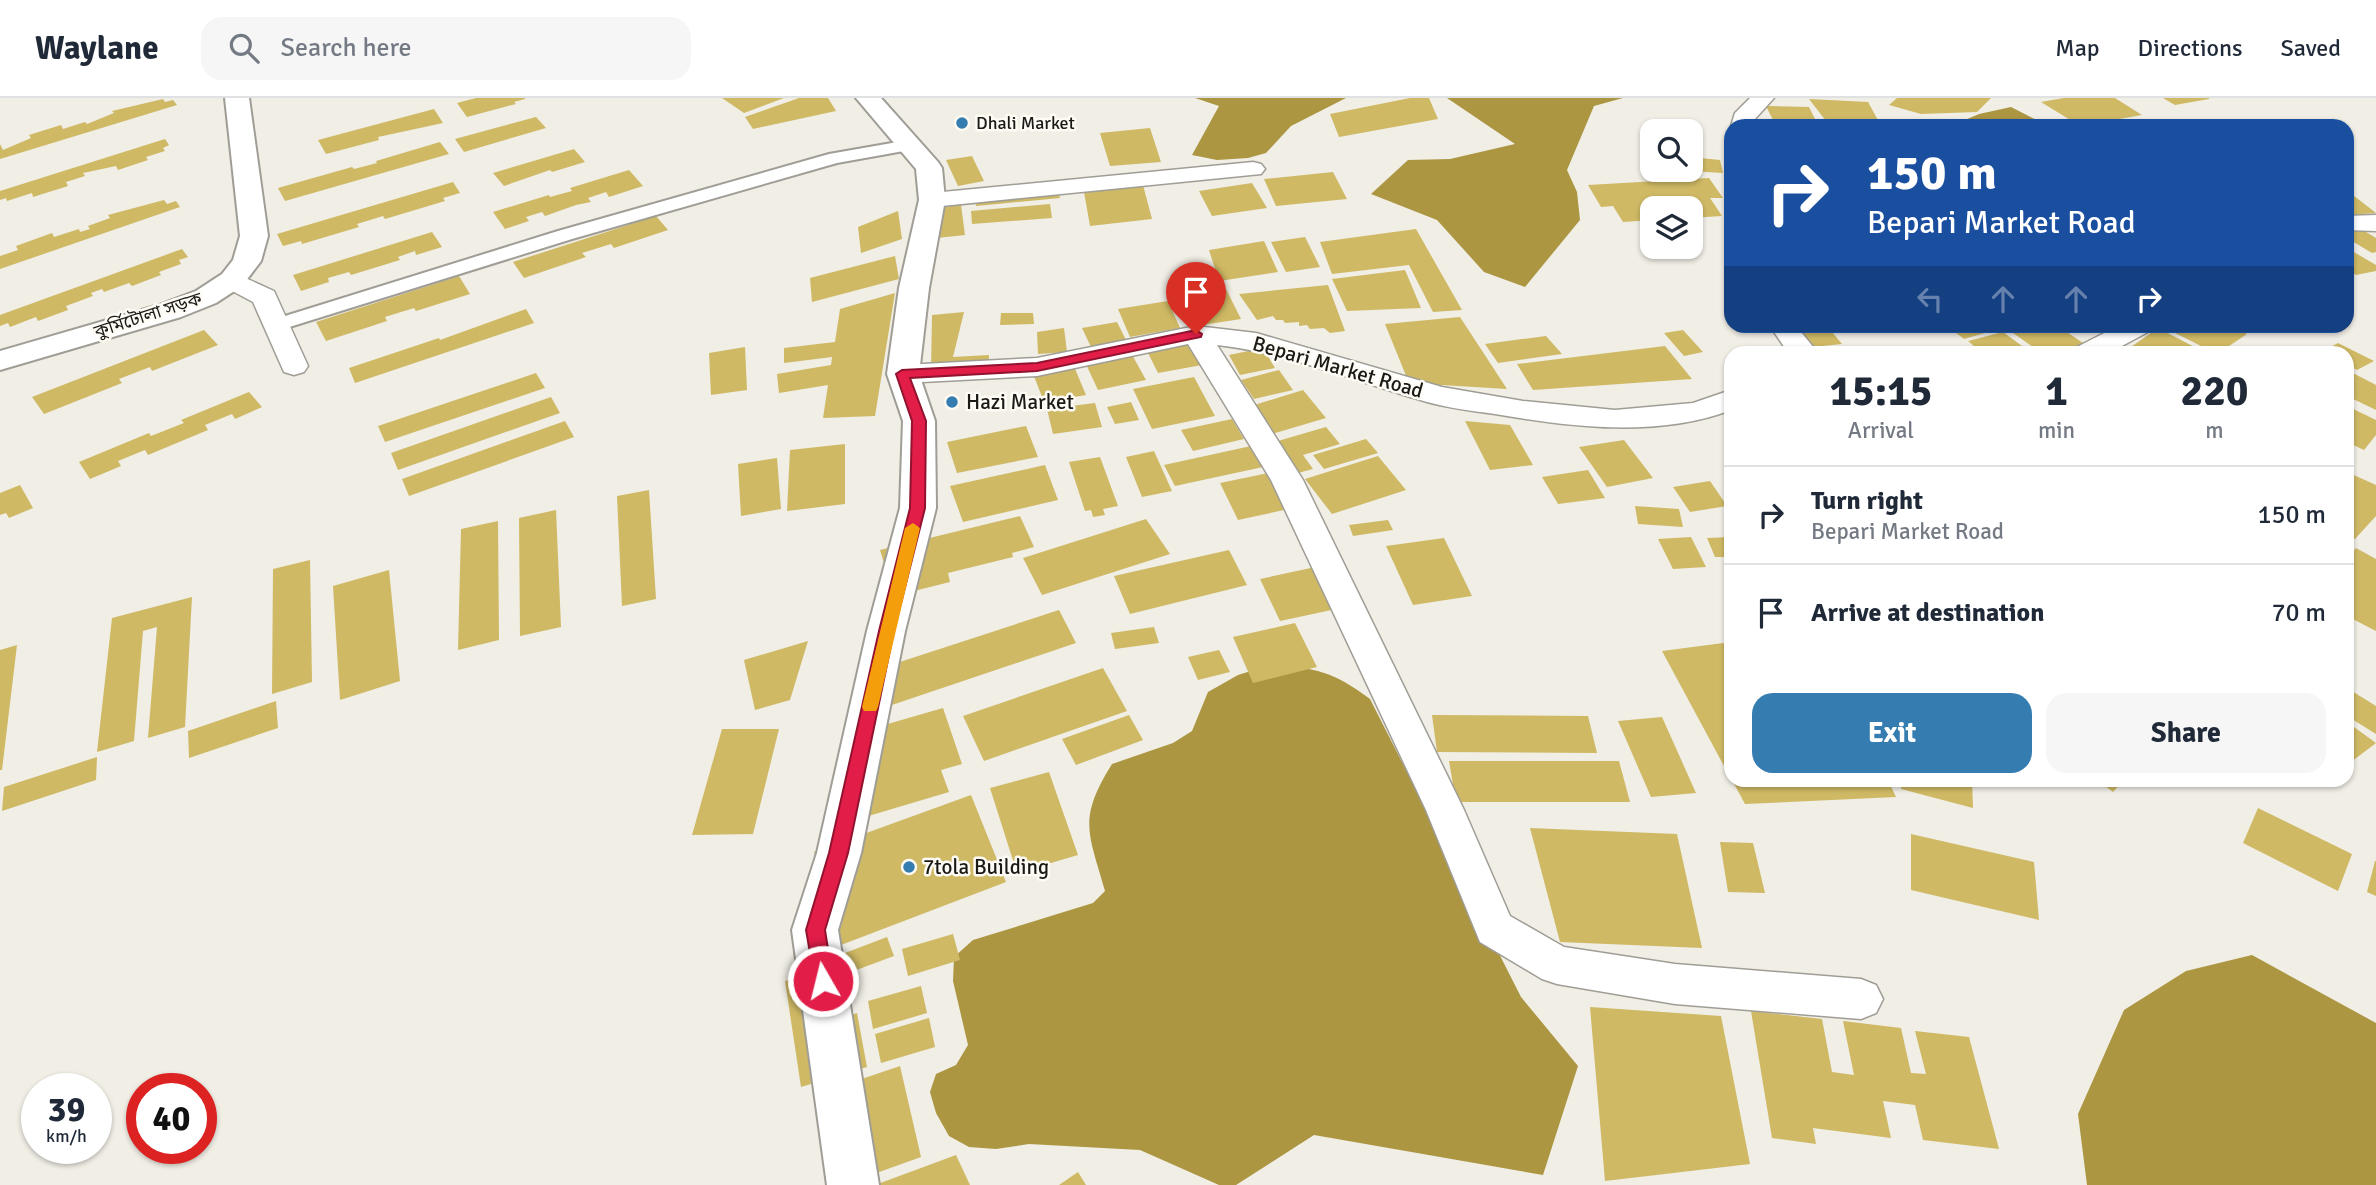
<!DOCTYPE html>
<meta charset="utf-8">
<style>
body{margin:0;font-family:Signika,"Noto Sans Bengali",sans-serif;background:#f6f6f7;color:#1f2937;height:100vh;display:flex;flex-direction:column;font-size:26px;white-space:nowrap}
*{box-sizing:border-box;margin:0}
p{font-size:23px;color:#747a83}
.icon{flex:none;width:38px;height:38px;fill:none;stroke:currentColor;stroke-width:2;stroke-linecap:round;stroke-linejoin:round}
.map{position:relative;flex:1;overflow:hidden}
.details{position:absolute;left:1724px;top:248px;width:630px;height:441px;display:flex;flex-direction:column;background:#fff;border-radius:21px;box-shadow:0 2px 5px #0004}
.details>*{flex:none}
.guide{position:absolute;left:1724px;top:21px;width:630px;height:214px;border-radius:21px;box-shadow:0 2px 5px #0004;background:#1a4fa0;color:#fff;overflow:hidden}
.buttons{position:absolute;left:1640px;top:21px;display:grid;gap:14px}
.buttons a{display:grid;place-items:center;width:63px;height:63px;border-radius:14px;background:#fff;box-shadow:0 2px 5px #0004;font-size:35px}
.speed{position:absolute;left:21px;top:975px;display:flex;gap:14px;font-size:35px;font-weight:700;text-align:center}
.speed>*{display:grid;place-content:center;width:91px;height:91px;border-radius:50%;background:#fff;box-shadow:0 2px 5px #0004;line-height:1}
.speed small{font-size:18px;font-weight:400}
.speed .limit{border:10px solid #d22;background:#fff;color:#111}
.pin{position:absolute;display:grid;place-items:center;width:60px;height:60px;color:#fff;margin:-72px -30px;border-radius:50% 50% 50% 0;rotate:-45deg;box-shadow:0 0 7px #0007}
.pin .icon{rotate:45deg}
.me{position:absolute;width:77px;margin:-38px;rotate:352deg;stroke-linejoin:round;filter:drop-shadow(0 0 5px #0008)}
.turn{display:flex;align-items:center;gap:24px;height:147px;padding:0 28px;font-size:32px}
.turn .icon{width:91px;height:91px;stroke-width:2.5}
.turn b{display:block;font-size:49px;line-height:60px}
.lanes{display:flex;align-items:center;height:66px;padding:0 28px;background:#0003;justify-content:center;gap:35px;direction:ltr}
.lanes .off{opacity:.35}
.eta{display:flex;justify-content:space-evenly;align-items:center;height:119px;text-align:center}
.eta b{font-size:42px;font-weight:800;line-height:49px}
.cta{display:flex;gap:14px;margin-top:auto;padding:14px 28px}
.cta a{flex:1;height:80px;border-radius:21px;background:#357cb1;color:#fff;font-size:28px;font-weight:800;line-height:80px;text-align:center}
.cta a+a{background:#f6f6f7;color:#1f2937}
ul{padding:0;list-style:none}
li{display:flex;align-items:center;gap:21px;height:98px;padding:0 28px;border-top:2px solid #e0e1e3}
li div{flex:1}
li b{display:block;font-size:26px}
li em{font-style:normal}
header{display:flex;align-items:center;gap:42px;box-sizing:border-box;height:98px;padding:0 35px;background:#fff;border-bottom:2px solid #e0e1e3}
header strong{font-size:33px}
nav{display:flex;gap:38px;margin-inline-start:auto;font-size:24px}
.search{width:490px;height:63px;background:#f6f6f7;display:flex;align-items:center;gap:18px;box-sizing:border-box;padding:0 24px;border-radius:21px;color:#747a83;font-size:26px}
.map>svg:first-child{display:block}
</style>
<header>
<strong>Waylane</strong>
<div class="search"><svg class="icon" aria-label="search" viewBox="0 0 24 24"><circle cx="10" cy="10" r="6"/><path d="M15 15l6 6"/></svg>Search here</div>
<nav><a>Map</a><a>Directions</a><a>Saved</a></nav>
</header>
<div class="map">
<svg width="2376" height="1087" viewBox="0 0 2376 1087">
<rect width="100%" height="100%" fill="#f0eee5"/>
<path fill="#ac9642" d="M1195,0H1346L1291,28L1266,55L1248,60L1217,62L1192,57L1219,8Z
M1447,0H1623L1594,8L1567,72L1577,94L1580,122L1525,189L1484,174L1437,122L1371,96L1408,62L1450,61L1515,46Z
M2011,9L2048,28H1951L1979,16Z
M1270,567C1317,570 1332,573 1370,601L1521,899L1578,968L1543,1077L1314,1037L1236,1087H1219L1140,1052L1029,1046L996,1051L969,1049L949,1038L936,1015L930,994L936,976L956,967L968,947L953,883L954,859L973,842L1093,805L1105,793C1089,735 1077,722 1112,666L1173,645L1192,633L1208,594L1238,577Z
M2252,857L2376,925V1087H2087L2078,1016L2124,912L2186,873Z"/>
<path fill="#cfb965" d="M476,0H525V1L514,4L516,6L467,19L457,5Z
M722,0H784L744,15Z
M799,0H828L836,13L753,31L745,19Z
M1410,0H1429L1438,21L1339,39L1330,16Z
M1897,0H1991L1977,14L1921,16L1889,7Z
M2064,0H2115L2142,17L2080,28L2041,4Z
M2163,0H2209V1L2175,7Z
M163,1L165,4L173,2L177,7L0,61V46L3,52L31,40L29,37L61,27L63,31L85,24L87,26L114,15L112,13Z
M1809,1L1868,4L1879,24L1826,23Z
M1766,8L1809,9L1817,25L1774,24Z
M434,11L443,25L378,39L379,42L326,56L318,42Z
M536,19L546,30L464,54L455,41Z
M1150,30L1161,64L1110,68L1100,35Z
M165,41L169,47L163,50L165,53L146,59L148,62L118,72L116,68L83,75L85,78L66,84L68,88L33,99L32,95L7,103L6,100L0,102V93Z
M440,44L449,56L285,103L278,90L352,69L354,71L377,65L376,63Z
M574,51L585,64L552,74L550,72L504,88L493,75Z
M972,58L984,83L958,88L946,62Z
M1690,59L1720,62L1723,75L1690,73Z
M629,72L643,88L609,99L606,94L588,100L591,104L576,107L545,118L542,114L526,119L529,123L505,131L493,114L549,97L550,99L572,93L570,90Z
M1333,74L1347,101L1276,108L1264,81Z
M1709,80L1723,100H1710L1722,118L1690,120V110H1672L1670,107L1652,110V122L1623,124L1613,108L1601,109L1588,87Z
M453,84L460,95L443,100L445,103L385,121L383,118L357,126L359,129L302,146L301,143L283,148L277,136Z
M1252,85L1267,110L1212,118L1199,93Z
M1143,87L1152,121L1090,128L1084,94Z
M1058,92L1060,100L976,108L975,100Z
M2347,94H2349L2376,115L2347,117Z
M164,102L167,106L176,103L180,109L0,171V158L18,152L16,148L52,135L54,139L79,131L80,134L90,131L88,128L110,120L108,117Z
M1050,106L1052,120L972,126L971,113Z
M961,107L965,137L937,140L934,110Z
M898,113L902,141L861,155L858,129Z
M656,118L668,132L614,150L611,146L582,155L586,159L524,180L513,164Z
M1416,131L1462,212L1433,214L1409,167L1332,176L1320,144Z
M2361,131L2376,140V154L2372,155L2347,140V134Z
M432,134L442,149L416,157L415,153L398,159L400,162L351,177L349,174L328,180L329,184L301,193L293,177Z
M1305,139L1320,169L1286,174L1271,144Z
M1264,143L1278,174L1219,183L1209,152Z
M2347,150L2376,167V173L2356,177L2347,171Z
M182,151L188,159L179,162L181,166L159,174L161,177L132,188L129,185L104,194L102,191L91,195L93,198L66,208L68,212L38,223L36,219L10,229L8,225L0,228V217Z
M895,158L899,181L812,204L810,180Z
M1405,172L1421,210L1347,213L1332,181Z
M459,178L470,196L416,213L414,210L385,219L387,223L326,243L316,224Z
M1328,187L1345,233L1330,235L1324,230L1310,231L1307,227L1299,228V224L1285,225L1283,222H1276L1273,218L1257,222L1239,196Z
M1226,191L1241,221L1196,228L1181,199Z
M895,195L875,318L823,320L828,287L779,295L777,276L831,267L832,259L784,265V250L835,244L840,211Z
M1168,203L1180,230L1130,239L1118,211Z
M526,211L534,225L355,285L349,270L439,240L440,242Z
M964,214L953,259L989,257V268L931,272L932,217Z
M1001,215H1033L1034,226L1000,227Z
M1460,219L1507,291L1409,285L1385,226Z
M1117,224L1126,242L1091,249L1082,230Z
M1819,228H1827L1842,246L1812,249L1793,233Z
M1947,228H1995L1999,231L1964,241Z
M2014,228H2058L2086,247L2059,256H2043L2006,230Z
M2161,228H2230L2247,236L2217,256Z
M1064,230L1067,254L1038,256L1037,234Z
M2158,230L2208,256H2137L2128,251Z
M204,232L218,247L152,273L150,269L119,281L122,285L44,316L32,299Z
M1683,232L1703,254L1684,258L1664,235Z
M2003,234L2033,256H1983L1968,243Z
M1546,238L1562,256L1498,265L1485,246Z
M1190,245L1202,267L1158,275L1147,253Z
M2338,245L2374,263L2357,272L2347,267V256L2321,254Z
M1665,248L1692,281L1533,292L1517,266Z
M745,249L747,292L711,297L709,255Z
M1263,250L1275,270L1240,277L1229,257Z
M1130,253L1146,282L1098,292L1084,262Z
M1073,266L1086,297L1044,304L1032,273Z
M1279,272L1293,292L1254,301L1241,282Z
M2347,272L2376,287V312L2347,298Z
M536,275L545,290L385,344L378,328Z
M1194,279L1215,318L1152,331L1133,291Z
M1303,292L1326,320L1272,336L1251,308Z
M249,294L262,309L235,321L232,316L205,327L208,332L148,357L145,352L118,363L121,368L90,381L79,364L149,335L151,338L184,325L181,322Z
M551,299L560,315L398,372L391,355Z
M1131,304L1139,322L1115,326L1107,309Z
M1095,305L1102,329L1053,336L1047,311Z
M2347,308L2376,322V337L2364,352L2347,344Z
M1232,321L1244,341L1193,353L1181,332Z
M565,323L574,339L409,398L402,381Z
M1465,323L1510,327L1533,367L1490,372Z
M1026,328L1038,359L957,375L947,344Z
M1326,329L1340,346L1303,357L1313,371L1294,376L1271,345Z
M1366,341L1378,355L1324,371L1313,357Z
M1624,342L1653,380L1607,389L1579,349Z
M845,346V406L787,413L790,352Z
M1251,348L1263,369L1175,388L1164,367Z
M1154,353L1172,393L1142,399L1126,359Z
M1378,358L1406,392L1332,416L1305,381Z
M1100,359L1118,408L1103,411L1105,417L1093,419L1091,412L1085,413L1069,364Z
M777,360L781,411L741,418L738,366Z
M1045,367L1058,402L963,424L950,388Z
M1588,372L1605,400L1558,406L1542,379Z
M1278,373L1298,409L1238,422L1220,385Z
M2347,374L2376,387V418L2355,441L2347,437Z
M1710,383L1727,408L1690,414L1673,389Z
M20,387L33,410L9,420L6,415L0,417V395Z
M649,392L656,501L622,508L617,398Z
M1635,408L1679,411L1683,429L1638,426Z
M556,412L561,529L520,538L519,420Z
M1020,418L1034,449L1012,455L1013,459L948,475L950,484L894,498L880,452Z
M1146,421L1170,456L1042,497L1023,460Z
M1388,422L1393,432L1353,438L1349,427Z
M498,423L499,542L458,552L461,431Z
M1691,439L1706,469L1673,471L1658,441Z
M1731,439V459H1715L1707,440Z
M1444,440L1472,498L1413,507L1386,448Z
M2356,450L2376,461V533L2347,518V460Z
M1229,452L1247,487L1130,516L1114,478Z
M310,462L312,584L272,596L273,471Z
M1320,468L1341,510L1280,523L1260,481Z
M389,472L400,583L340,602L333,488Z
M192,499L185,629L148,640L157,529L143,533L134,643L97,654L112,520Z
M1059,512L1076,545L877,612L863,576Z
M1295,525L1317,569L1253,585L1233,539Z
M1154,529L1159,545L1115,551L1111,535Z
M808,543L790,602L755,612L744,562Z
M1731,544V681L1662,553Z
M17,547L2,672H0V552Z
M1219,552L1230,574L1198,582L1188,559Z
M1103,570L1127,613L984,663L963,618Z
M2347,590L2376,608V636L2347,618Z
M276,603L278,630L189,660L188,633Z
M943,610L962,666L941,672L949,694L855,722L853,636Z
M1129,617L1143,642L1076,667L1062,641Z
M1432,617L1588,618L1597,655L1437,654Z
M1662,619L1696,695L1651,699L1618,623Z
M2347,624L2376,645L2347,667Z
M722,631H779L753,736L692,737Z
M97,659L96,682L2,713L4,689Z
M1449,663H1619L1630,704H1456Z
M1049,674L1078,757L1017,775L990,690Z
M1732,682H1888L1896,699L1745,706Z
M1901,682H1972L1973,710L1901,691Z
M2097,682H2124L2113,694Z
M971,697L1006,784L841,847L814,754Z
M2258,710L2352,756L2338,793L2243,745Z
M1530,730L1677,736L1702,850L1560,844Z
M1911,736L2034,764L2039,822L1911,792Z
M1720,744L1753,745L1765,795L1728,794Z
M2375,763H2376V798L2367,794Z
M953,836L960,862L908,878L902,851Z
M887,839L894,858L851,874L845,855Z
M811,875L820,927L857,915L867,969L801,989L785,883Z
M921,888L927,915L873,931L868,903Z
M1590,909L1721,918L1750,1066L1605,1083Z
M1751,913L1822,921L1832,974L1854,977L1843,923L1901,930L1911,975L1926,976L1915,933L1969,939L1999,1051L1923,1042L1915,1007L1883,1003L1891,1040L1813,1030L1816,1046L1772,1040Z
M929,920L935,949L881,965L875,936Z
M900,968L921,1059L868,1078L850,985Z
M956,1057L970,1087H875Z
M1078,1074L1086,1087H1059Z"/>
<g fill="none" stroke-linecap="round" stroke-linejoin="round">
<g stroke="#9f9d95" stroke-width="4">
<path id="pedestrian" d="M909,42L915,43L918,47L915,51L837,65L572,141L283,231H269L266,227L269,223L558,133L829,56Z"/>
</g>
<g stroke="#9f9d95" stroke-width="3">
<path id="minor" d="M1750,0H1774L1754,22L1753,28H1731L1735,15Z
M1253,64L1261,66L1265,71L1261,76L932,109L923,107L920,102L923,97L932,95Z
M2376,117V133L2347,132V118Z
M232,174L274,193L308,268L304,274L294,277L284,274L253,204L223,188L219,182L223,176Z
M1196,228L1256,235L1442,289L1523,303L1615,312L1693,305L1731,292V312C1657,340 1571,329 1495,316C1472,313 1449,310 1427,304C1357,284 1288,255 1217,247L1303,382L1464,712L1510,818L1564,849L1675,866L1861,881L1876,887L1883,901L1876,915L1861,921L1675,906L1557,886L1542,881L1480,844L1426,712L1271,382L1188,246L1037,278L903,285L893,282L889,276L893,270L903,267L1037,260Z
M1770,228H1796L1819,256H1789Z
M2118,228H2152L2148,234L2107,256H2071L2075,250Z"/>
</g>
<g stroke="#9f9d95" stroke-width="4">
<path id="tertiary" d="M225,0H249L268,138L261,163L242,188L216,205L181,219L0,272V253L159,207L196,193L222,176L233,162L240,138Z
M856,0H881L938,64L942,70L945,102L929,190L919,276L935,323L936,410L905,533L861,755L838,832L879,1087H827L792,832L817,755L867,533L900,410L903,323L887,276L899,190L919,102L916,71Z"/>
</g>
<use href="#pedestrian" fill="#fff" fill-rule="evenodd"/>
<use href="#minor" fill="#fff" fill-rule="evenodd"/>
<use href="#tertiary" fill="#fff" fill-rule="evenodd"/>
</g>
<path fill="#e11d48" stroke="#92132f" stroke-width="2" d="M1196,232L1202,236L1201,239L1037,273L910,280L926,323L925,410L894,533L848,755L825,832L833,883L830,889L823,892L816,889L806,832L829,755L879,533L910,410L912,323L896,276L902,272L1037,265Z"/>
<path fill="#f59e0b" d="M913,425L920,430L878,609L876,613H864L862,609L905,430Z"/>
<g fill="#357cb1" stroke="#fdfbf3" stroke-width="2.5">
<circle cx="962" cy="25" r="7"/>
<circle cx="952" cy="304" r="7"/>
<circle cx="909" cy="769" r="7"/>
</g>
<g text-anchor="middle" stroke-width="5" stroke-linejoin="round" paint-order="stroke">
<g font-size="18" fill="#1a1916" stroke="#fdfbf3" text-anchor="start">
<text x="976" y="31">Dhali Market</text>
</g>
<g font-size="18" fill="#1a1916" stroke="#fdfbf3">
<text transform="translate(148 217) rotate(-18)" y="6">কুর্মিটোলা সড়ক</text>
</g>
<g font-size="21" fill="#1a1916" stroke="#fdfbf3">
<text transform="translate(1338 269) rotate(16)" y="7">Bepari Market Road</text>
</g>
<g font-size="21" fill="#1a1916" stroke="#fdfbf3" text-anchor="start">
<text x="966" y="311">Hazi Market</text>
<text x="923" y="776">7tola Building</text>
</g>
</g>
</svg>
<div class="buttons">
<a><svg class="icon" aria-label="search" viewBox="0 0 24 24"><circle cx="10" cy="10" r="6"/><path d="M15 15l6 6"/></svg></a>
<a><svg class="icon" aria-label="layers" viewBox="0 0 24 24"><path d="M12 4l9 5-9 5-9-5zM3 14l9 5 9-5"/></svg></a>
</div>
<div class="speed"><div>39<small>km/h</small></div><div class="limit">40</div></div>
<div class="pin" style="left:1196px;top:236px;background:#d93025"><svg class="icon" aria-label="arrive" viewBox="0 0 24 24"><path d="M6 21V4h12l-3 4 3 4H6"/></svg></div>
<svg class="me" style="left:823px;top:883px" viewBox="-20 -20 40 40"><circle r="17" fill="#e11d48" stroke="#fff" stroke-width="3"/><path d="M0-11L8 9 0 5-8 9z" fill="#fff"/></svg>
<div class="guide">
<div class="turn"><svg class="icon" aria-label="right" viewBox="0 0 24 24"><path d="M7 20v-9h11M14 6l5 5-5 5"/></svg><div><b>150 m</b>Bepari Market Road</div></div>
<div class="lanes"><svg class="icon off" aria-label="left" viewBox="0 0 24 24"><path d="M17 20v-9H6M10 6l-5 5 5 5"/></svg><svg class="icon off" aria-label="ahead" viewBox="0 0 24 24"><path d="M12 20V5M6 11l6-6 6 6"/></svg><svg class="icon off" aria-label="ahead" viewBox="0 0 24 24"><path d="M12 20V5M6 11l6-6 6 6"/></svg><svg class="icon" aria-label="right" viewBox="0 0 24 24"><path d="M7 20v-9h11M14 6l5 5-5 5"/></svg></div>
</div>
<section class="details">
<div class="eta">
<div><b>15:15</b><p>Arrival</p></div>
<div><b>1</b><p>min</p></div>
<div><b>220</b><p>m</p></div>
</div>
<ul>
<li><svg class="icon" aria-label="right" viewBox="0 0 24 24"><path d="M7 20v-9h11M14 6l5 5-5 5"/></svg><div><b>Turn right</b><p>Bepari Market Road</p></div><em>150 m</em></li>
<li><svg class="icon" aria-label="arrive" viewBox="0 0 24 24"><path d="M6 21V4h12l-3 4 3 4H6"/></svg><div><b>Arrive at destination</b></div><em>70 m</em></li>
</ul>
<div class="cta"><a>Exit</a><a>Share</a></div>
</section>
</div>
